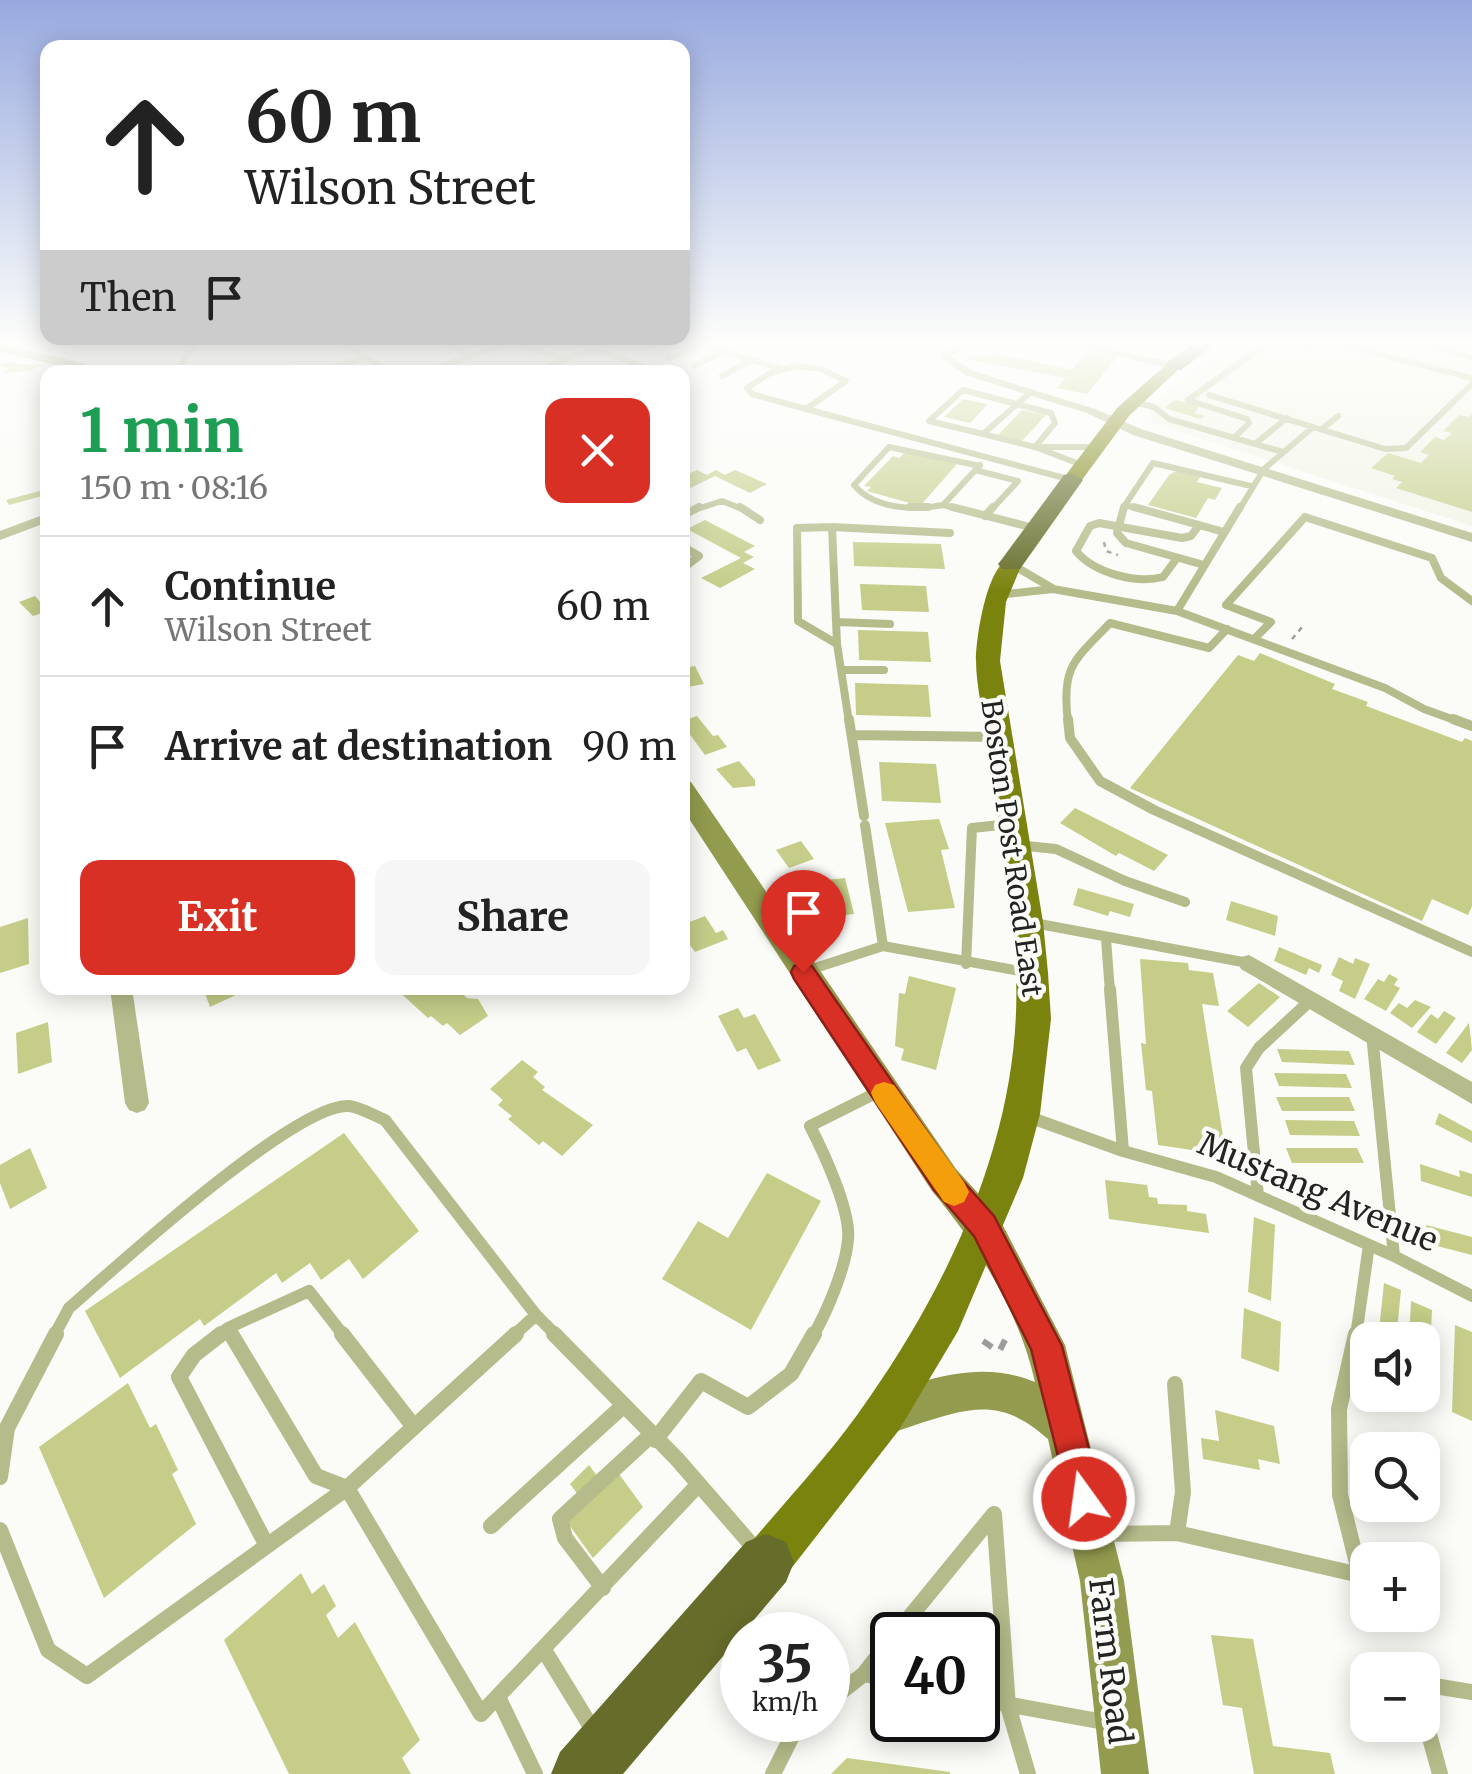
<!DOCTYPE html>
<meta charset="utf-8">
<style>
body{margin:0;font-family:Merriweather,serif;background:#f6f6f6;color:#222;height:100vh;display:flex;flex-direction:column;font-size:38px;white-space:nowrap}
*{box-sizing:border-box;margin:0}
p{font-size:32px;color:#767676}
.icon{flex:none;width:55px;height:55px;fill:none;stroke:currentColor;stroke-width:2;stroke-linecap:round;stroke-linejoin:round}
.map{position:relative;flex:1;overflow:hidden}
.side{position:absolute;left:40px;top:365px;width:650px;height:630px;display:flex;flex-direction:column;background:#fff;border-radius:20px;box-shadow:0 5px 25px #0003}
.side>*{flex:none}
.top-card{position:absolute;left:40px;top:40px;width:650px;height:305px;border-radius:20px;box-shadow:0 5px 25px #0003;background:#fff;color:#222;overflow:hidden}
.controls{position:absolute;left:1350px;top:1322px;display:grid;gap:20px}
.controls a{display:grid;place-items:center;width:90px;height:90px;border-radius:20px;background:#fff;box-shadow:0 5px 25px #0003;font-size:50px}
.speed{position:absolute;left:720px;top:1612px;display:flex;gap:20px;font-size:50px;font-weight:700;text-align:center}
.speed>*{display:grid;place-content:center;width:130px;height:130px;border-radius:50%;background:#fff;box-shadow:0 5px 25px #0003;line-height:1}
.speed small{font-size:25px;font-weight:400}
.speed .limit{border:5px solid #111;border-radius:15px;background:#fff;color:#111}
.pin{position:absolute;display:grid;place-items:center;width:85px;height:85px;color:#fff;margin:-102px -42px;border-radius:50% 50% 50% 0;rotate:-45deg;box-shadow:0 0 10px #0007}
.pin .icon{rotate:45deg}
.me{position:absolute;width:110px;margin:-55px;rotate:346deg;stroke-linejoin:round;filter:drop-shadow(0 0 8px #0008)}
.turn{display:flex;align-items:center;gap:35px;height:210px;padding:0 40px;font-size:45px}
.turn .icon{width:130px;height:130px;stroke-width:2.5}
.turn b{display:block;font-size:70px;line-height:85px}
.then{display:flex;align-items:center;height:95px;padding:0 40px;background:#0003;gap:20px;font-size:38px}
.round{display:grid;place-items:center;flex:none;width:105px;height:105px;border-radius:20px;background:#f6f6f6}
.head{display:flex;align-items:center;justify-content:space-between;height:170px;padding:0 40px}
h1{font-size:60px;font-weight:700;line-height:75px;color:#1e9e55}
.cta{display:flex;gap:20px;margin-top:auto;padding:20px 40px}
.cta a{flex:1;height:115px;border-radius:20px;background:#d93025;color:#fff;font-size:40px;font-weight:700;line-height:115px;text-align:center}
.cta a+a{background:#f6f6f6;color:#222}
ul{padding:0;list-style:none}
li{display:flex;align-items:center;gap:30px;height:140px;padding:0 40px;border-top:2px solid #e0e0e0}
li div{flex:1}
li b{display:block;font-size:38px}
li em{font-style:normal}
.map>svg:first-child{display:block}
</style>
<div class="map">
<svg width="1472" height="1774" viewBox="0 0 1472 1774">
<rect width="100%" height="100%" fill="#fbfcf7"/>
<path fill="#f1f3e6" d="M1232,342H1472V526L1152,423L1149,410L1154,402Z"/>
<path fill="#f2e6f9" d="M246,342H579L673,372H310Z"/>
<path fill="#c5cd89" d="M1090,349L1119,355L1087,394L1057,388L1065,378L966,359L970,355L989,357L993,353L1072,370Z
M9,361L21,364L44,365L29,371L2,373L9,370L0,365Z
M963,399L988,404L970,423L944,417Z
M1174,400L1200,404L1195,413L1205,416L1200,419L1165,408Z
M1022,410L1046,415L1021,442L997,436Z
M1472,414V512L1396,488L1402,482L1392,479L1395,476L1371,468L1388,453L1421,463L1429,455L1420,452L1435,437L1444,440L1452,433L1443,431L1459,415L1469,417Z
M906,451L957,464L920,506L867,491L871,487L864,486L893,456L899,458Z
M697,470L707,475L716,470L725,475L735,470L767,484L750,493L715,476L682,492V477Z
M1176,471L1200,477L1197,482L1222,488L1215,500L1208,498L1196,518L1148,505L1169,475Z
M43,490L46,495L9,505L6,500Z
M705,520L755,546L744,552L754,557L743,563L755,569L720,588L701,578L741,558L687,529Z
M853,542L941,544L945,569L854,566Z
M860,584L926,586L929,612L862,610Z
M35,596L48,611L33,616L19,602Z
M858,630L928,632L931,662L859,660Z
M1260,653L1335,684L1332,689L1368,702L1366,706L1462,742L1465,738L1472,741V906L1468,915L1432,899L1422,921L1130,788L1238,655L1254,661Z
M695,666L704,684L682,688V668Z
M855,683L928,685L931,717L856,715Z
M697,716L713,736L718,735L727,747L705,755L688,732L684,733L682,721Z
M739,761L755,780V786L733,788L716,769Z
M879,762L936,764L941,803L882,801Z
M1075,808L1168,855L1154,871L1119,853L1116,856L1060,823Z
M939,819L949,849L941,850L955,908L908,912L885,823Z
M801,841L814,859L789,868L776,850Z
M845,878L854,914L815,918L807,882Z
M1078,888L1134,904L1130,917L1110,911L1108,916L1073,905Z
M1231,901L1278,916L1275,936L1226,920Z
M705,916L716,933L723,930L728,939L695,952L690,945L682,949V925Z
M28,918L29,964L0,973V927Z
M1279,947L1322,965L1319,973L1309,968L1306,975L1274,961Z
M1339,957L1353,964L1355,958L1370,964L1355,999L1339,991L1343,981L1331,975Z
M1140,959L1188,963L1189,970L1213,973L1219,1006L1202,1004L1226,1155L1158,1145L1152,1091L1146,1090L1141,1043L1146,1044Z
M1389,974L1398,979L1394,985L1400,988L1386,1011L1364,999L1378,979L1384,982Z
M909,976L956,988L936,1070L901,1060L904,1049L895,1046L899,993L905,994Z
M1259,983L1280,997L1248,1027L1227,1011Z
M203,988H236L238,994L210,1007Z
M395,988H457L467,998L478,999L488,1016L460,1035L447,1023L443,1026L431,1016L428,1018Z
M1415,1000L1431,1007L1412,1028L1390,1013L1399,1003L1407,1008Z
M738,1008L744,1018L755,1014L781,1061L758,1070L746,1048L737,1052L718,1016Z
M1444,1011L1456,1018L1436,1044L1417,1032L1431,1014L1438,1019Z
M48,1022L52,1062L18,1074L16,1033Z
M1469,1023L1472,1050L1462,1063L1446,1053Z
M1277,1049L1349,1051L1355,1065L1282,1062Z
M522,1060L538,1072L533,1077L545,1087L542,1090L593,1125L562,1156L543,1141L539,1145L508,1119L512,1116L498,1105L503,1100L490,1089Z
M1274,1073L1346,1074L1352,1088L1279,1086Z
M1276,1097H1349L1355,1111H1282Z
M1439,1113L1472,1131V1143L1435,1124Z
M1285,1120L1354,1121L1360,1136L1290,1135Z
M344,1133L419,1231L363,1279L349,1259L321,1280L310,1263L282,1283L276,1273L204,1326L200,1319L120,1378L85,1311Z
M30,1148L47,1188L10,1209L0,1183V1165Z
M1286,1148H1357L1364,1163H1292Z
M1420,1164L1460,1177L1459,1170L1472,1174V1197L1421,1181Z
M767,1173L821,1201L751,1330L662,1279L698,1221L728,1238Z
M1105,1180L1147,1185L1149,1197L1157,1198L1158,1204L1187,1205V1211L1206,1214L1209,1233L1109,1219Z
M1254,1217L1275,1225L1271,1301L1248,1292Z
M1426,1225L1472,1237V1255L1429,1244Z
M1384,1283L1401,1290L1396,1340H1378Z
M1411,1301L1432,1310L1428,1394L1422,1391V1340H1409Z
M1244,1308L1281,1322L1279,1372L1241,1358Z
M1455,1325L1472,1332V1421L1452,1412Z
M128,1383L150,1428L156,1424L178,1470L172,1474L196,1524L104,1598L39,1447Z
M1215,1410L1274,1426L1280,1464L1258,1459L1260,1470L1203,1459L1201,1438L1219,1441Z
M589,1465L605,1487L619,1474L643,1507L593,1558L567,1522L585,1504L570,1484Z
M301,1573L312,1594L324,1584L336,1606L326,1615L338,1638L355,1622L420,1740L402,1758L411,1774H289L224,1640Z
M1211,1635L1253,1639L1273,1746L1330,1753L1335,1774H1254L1242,1708L1223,1705Z
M847,1758L950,1772V1774H831Z"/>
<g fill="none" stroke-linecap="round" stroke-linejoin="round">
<path stroke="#9c9d9a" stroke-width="2.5" stroke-dasharray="5 5" stroke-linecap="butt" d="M638,349L663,342
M1104,542L1106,551L1118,555
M1292,639L1303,626"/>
<path stroke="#9c9d9a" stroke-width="6" stroke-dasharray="11 11" stroke-linecap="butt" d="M983,1341L999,1352L1006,1338"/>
<path stroke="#b5bb8a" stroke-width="6" d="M338,342L391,372
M443,342L470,356L512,343L566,359C595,343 620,357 648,370L644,372
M1070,342L1174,366
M1289,342L1310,348L1319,342
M1333,342L1472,378
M1422,342L1472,358
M945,356L969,342
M668,358L703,345L778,368
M694,366L724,351
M795,366L821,369L846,381L806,409L752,394L747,388L770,373Z
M323,371L364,357
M181,372L184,356L200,342
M426,372L470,356
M536,372L566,359
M722,376L751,360
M1031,392L983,434L1035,447L1082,465
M1209,395L1313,427
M1133,402L1154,407L1169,419L1283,452
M806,409L1072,480
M1322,429L1338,416
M983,434L929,421L963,390L1051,413L1055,423L1035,447
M1235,437L1249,423L1247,419L1188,400L1269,342
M1256,443L1287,418
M1041,447H1096
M975,470L1018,481L991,510
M943,505C914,511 874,509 854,485L889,447L980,466
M694,510L722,501L745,510
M962,510L943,505L980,465
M1124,510L1125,505
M1143,510L1125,505L1153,463L1251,486
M1239,510L1264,469L1313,427L1385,449L1406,448L1472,384"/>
<path stroke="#b5bb8a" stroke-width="8" d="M740,507L760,520
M910,507H928
M952,507L1034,528
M1124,507L1117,533L1126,543L1204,565
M1134,507L1224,532
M682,516L699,507
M985,516L993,507
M832,527L950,533
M832,527L837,644L798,621L797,528Z
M682,546L699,556L682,569
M1177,558L1163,577C1136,584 1094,573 1076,551L1090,526L1099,523L1182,538L1191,536L1199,525
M1011,564L1052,588
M998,595L1053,589L1177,611L1385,688L1424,709L1460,722
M1177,611L1240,507
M836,622L890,624
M1254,639L1271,622L1226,605L1305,517L1432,558L1441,578L1472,601
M837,644L849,722
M841,670H884
M1068,722C1061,666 1074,661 1110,623L1209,648L1227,629"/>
<path stroke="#b5bb8a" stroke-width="10" d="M849,719L864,816
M1068,719L1070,738L1100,781L1154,810L1472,952
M1453,719L1472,726
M853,735L997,737
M865,825L883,946
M1017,845L1056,849L1125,881L1185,902
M1034,923L1248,963
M1106,939L1110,992
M966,964L972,828L1010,824
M809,970L883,946L1026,972"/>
<path stroke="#b5bb8a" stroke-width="12" d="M1110,989L1123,1151
M1372,1034L1394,1256
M1029,1117L1123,1151L1216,1177L1394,1256L1472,1296
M1258,1196L1246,1068L1259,1048L1312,999
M54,1336L69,1308C115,1268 295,1103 349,1106C360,1107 375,1116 385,1120L536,1315
M218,1336L228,1328
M233,1336L228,1328L309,1291L344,1336
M513,1336L536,1315L557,1336
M813,1336C827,1312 846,1267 848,1239C851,1211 823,1151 810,1126L880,1091
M1356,1336L1369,1245"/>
<path stroke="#b5bb8a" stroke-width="16" d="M221,1334L194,1355L179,1377L267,1546
M231,1334L316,1476L347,1488
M342,1334L414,1427
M516,1334L347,1488L481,1714L698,1485
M554,1334L677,1459L756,1550
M1175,1384L1183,1492L1177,1533
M655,1440L701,1381L748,1407L791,1374L814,1334
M0,1477L7,1428L56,1334
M491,1526L623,1406
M0,1530L48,1650L87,1676L347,1488
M1099,1534L1177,1533L1360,1575L1340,1495L1339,1409L1356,1334
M603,1588L565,1538L560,1519L651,1435
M895,1635L994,1514L1008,1706L1028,1774
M544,1650L593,1730
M864,1674L892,1680
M1422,1684L1472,1692
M498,1697L535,1774
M978,1699L1104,1722
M828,1702L864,1674L892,1638
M1422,1709L1440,1774
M773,1774L797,1726L805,1720"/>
<path fill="#b5bb8a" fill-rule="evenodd" d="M945,353L973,371L1095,409L1141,429L1472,533V542L1133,435L1087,413L965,375L941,358V354Z
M48,513V522L0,540V531Z
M1249,955L1472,1082V1104L1241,969L1238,963L1241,957Z
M110,988H132L149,1103L145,1110L137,1113L129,1110L125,1103Z"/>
<path fill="#939b4e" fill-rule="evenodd" d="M0,344L109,369L112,372H87L0,352Z
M682,780L691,782L956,1169L997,1214L1065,1345L1124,1581L1149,1774H1101L1080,1581L1048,1439C1001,1397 971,1407 915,1425C898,1431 887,1436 870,1429L864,1415L870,1401C923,1379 980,1359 1035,1382C1019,1311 978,1246 932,1191L682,808Z"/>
<path fill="#7b830f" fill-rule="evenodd" d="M1168,363L1182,366L1129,416L1079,484H1065L1062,480L1117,408Z
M1011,558L1022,564L1006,602L1000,661L1043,922L1048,973L1051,1019L1040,1114L1023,1178L958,1331L899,1430L783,1579L766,1586L749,1579L742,1562L749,1545C789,1497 834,1450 869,1398C954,1276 1022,1127 1016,976C1013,898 998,820 987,743C984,716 976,687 976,660C976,638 987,563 1011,558Z"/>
<path fill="#666d2a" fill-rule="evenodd" d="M1196,342H1218L1181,370H1167V362Z
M1072,473L1083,480L1020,569H1002L998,564L1002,559L1064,475Z
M766,1534L786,1542L794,1562L786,1582L623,1774H551L560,1752L746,1542Z"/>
</g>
<linearGradient id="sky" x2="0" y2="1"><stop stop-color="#97a9df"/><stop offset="0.58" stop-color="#fdfefb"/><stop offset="1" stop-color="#fdfefb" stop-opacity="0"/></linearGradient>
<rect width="1472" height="591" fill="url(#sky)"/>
<path fill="#d93025" stroke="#8d1f18" stroke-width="2.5" d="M803,963L812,966L954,1171L994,1216L1062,1346L1102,1499L1097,1512L1084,1517L1072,1512L1031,1349L974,1236L934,1190L794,979L791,972L794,966Z"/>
<path fill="#f59e0b" d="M884,1082L894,1085L964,1182L969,1192L964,1202L954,1206L944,1202L875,1102L871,1093L875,1085Z"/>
<g text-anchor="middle" stroke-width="9" stroke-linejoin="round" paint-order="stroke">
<g font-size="28" fill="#232422" stroke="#fbfcf7">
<text transform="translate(1012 848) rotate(82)" y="10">Boston Post Road East</text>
</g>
<g font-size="32" fill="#232422" stroke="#fbfcf7">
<text transform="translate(1318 1192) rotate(23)" y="11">Mustang Avenue</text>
<text transform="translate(1110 1661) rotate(83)" y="11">Farm Road</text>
</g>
</g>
</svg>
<div class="controls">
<a><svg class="icon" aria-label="sound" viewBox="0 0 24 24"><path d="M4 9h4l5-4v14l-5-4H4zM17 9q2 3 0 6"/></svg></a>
<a><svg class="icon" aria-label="search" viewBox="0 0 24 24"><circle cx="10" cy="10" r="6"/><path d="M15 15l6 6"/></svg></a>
<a>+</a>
<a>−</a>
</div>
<div class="speed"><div>35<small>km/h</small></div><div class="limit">40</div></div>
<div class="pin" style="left:803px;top:972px;background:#d93025"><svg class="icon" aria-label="arrive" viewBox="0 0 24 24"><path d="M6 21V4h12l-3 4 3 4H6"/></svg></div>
<svg class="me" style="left:1084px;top:1499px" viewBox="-20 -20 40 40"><circle r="17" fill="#d93025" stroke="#fff" stroke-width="3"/><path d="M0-11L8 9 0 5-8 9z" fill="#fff"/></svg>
<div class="top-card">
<div class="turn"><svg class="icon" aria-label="ahead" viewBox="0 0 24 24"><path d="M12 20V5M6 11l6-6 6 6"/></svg><div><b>60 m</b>Wilson Street</div></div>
<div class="then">Then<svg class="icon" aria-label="arrive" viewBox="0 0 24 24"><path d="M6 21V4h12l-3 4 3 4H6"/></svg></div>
</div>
<section class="side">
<div class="head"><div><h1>1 min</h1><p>150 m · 08:16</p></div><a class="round" style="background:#d93025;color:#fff"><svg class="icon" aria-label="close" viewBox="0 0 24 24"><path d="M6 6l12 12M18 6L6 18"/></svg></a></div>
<ul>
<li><svg class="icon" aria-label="ahead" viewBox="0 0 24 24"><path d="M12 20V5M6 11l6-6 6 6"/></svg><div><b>Continue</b><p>Wilson Street</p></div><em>60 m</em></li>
<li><svg class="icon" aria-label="arrive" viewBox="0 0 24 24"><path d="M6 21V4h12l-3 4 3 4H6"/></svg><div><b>Arrive at destination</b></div><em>90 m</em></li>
</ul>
<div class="cta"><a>Exit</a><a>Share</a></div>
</section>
</div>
